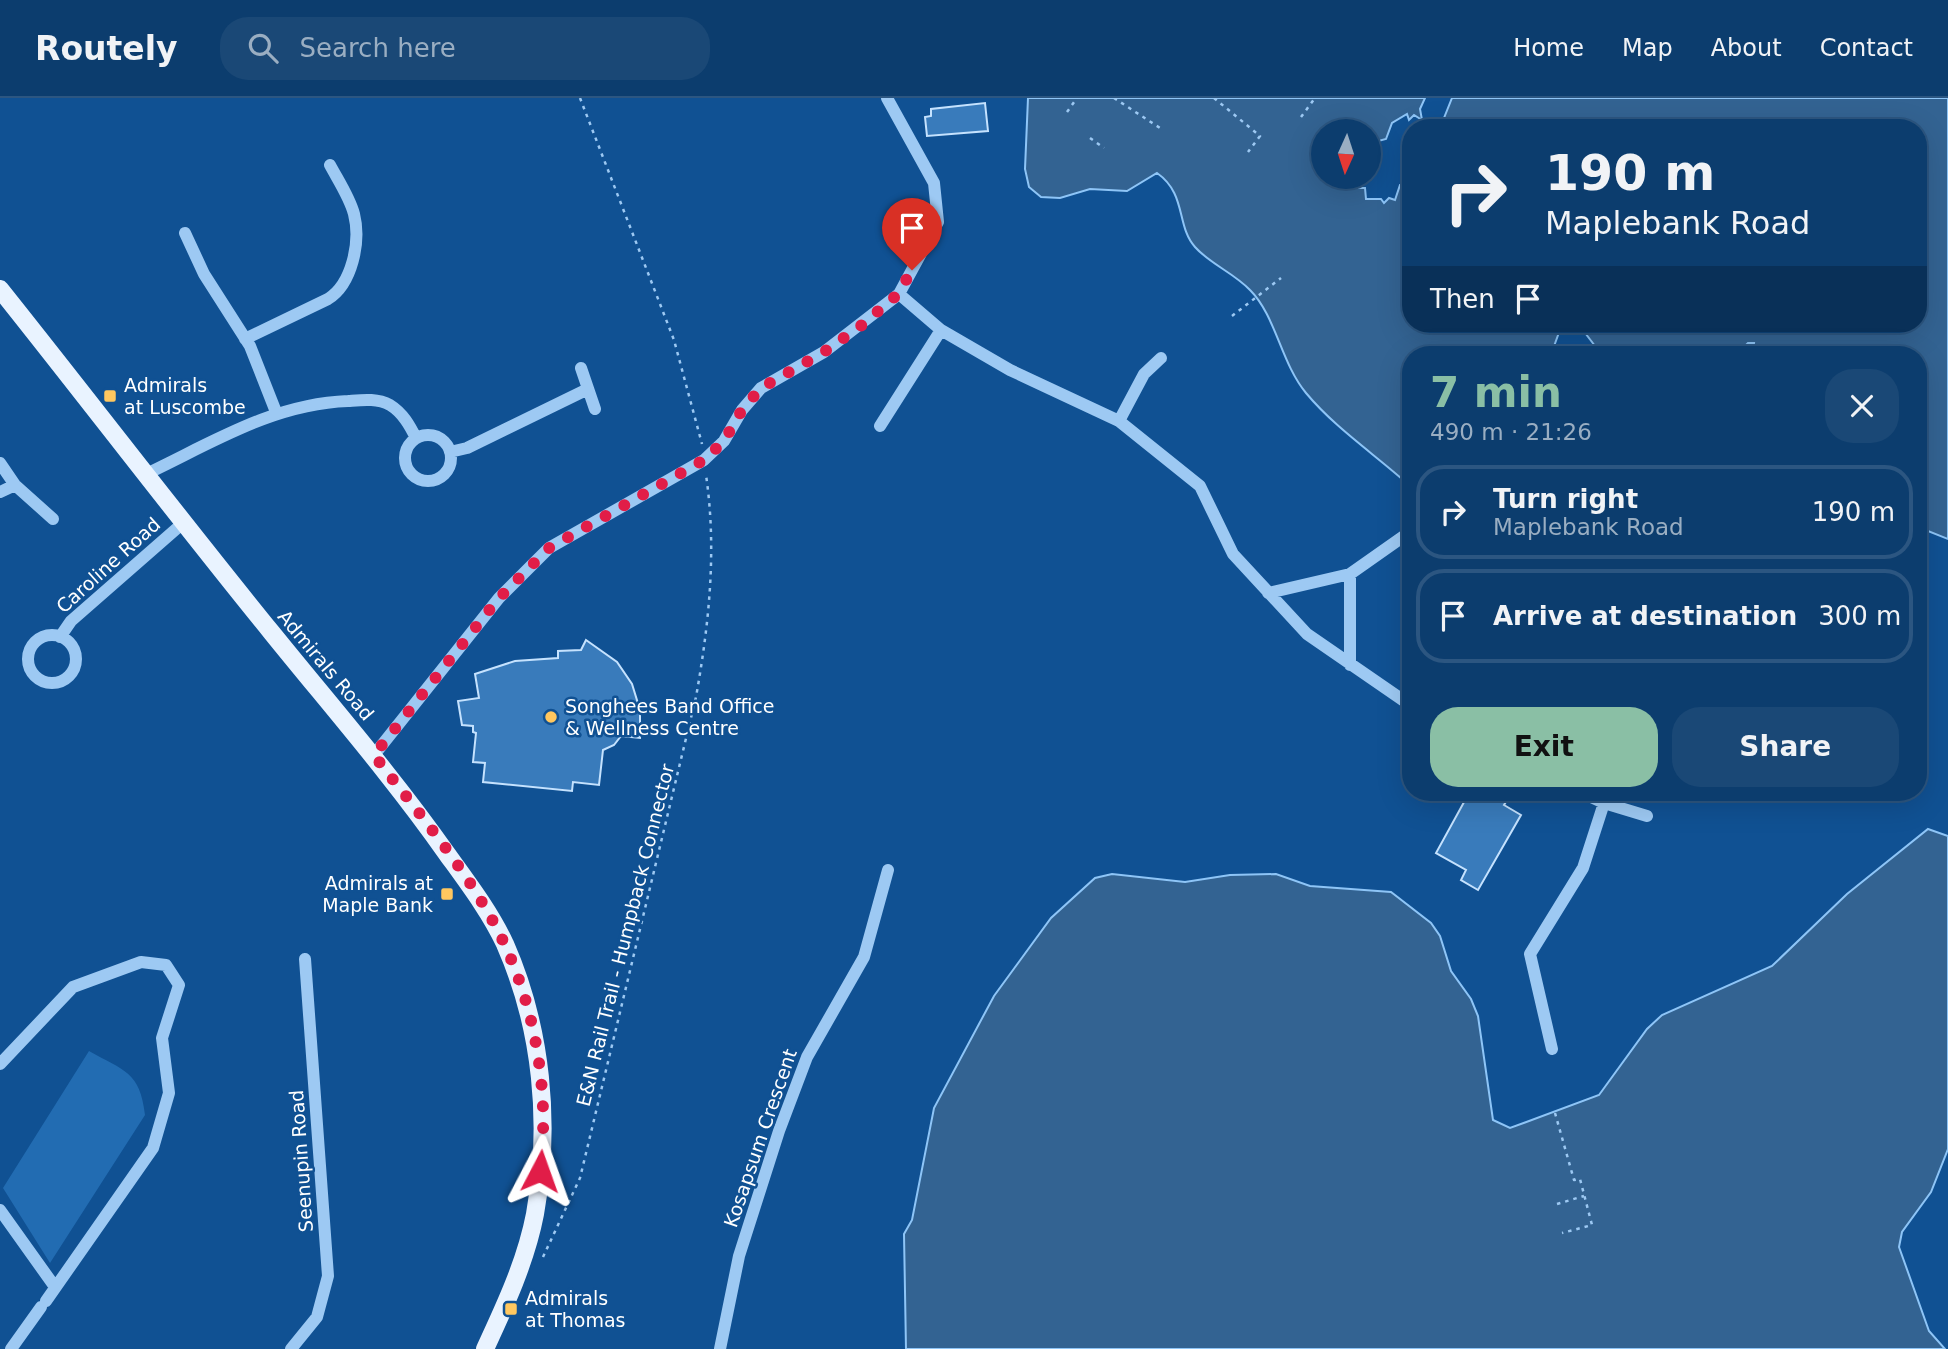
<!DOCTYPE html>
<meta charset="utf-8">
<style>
body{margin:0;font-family:"DejaVu Sans",sans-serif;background:#1a4876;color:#f1f3f6;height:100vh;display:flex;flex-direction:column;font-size:26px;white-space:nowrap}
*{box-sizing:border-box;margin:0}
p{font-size:23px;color:#9aaec2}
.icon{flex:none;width:38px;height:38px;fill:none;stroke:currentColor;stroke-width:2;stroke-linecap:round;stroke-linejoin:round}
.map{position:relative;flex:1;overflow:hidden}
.sheet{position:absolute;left:1402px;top:248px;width:525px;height:455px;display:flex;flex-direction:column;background:#0c3d6e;border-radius:28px;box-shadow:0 7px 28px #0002,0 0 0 2px #2c5681}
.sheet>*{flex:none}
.banner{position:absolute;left:1402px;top:21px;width:525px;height:214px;border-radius:28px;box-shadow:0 7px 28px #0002,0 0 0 2px #2c5681;background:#0c3d6e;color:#f1f3f6;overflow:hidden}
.needle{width:46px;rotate:183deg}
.fabs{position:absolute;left:1311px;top:21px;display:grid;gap:14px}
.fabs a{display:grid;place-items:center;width:70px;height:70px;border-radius:50%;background:#0c3d6e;box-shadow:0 7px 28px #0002,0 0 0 2px #2c5681;font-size:35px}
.pin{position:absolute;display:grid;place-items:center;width:60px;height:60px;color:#fff;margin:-72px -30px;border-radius:50% 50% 50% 0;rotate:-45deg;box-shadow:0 0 7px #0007}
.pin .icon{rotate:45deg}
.me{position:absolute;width:77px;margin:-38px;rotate:4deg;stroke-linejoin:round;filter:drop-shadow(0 0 5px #0008)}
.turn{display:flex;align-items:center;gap:24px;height:147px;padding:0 28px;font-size:32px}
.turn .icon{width:91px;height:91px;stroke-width:2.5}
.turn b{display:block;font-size:49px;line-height:60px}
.then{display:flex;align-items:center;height:66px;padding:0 28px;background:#0003;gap:14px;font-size:26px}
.round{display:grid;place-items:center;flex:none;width:74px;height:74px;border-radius:28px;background:#1a4876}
.head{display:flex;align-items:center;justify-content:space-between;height:119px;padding:0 28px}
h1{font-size:42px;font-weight:700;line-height:52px;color:#8abfa5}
.button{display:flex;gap:14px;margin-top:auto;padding:14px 28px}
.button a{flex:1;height:80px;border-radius:28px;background:#8abfa5;color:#111;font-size:28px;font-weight:700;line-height:80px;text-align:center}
.button a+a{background:#1a4876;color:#f1f3f6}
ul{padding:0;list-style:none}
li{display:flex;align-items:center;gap:21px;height:94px;margin:0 14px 10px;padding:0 14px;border:4px solid #2c5681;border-radius:28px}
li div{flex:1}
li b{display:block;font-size:26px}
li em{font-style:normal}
header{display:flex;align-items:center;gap:42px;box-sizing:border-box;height:98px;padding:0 35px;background:#0c3d6e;border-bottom:2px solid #2c5681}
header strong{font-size:33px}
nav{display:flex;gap:38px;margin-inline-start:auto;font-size:24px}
.search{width:490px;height:63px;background:#1a4876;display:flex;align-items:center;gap:18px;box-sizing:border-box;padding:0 24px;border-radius:28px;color:#9aaec2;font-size:26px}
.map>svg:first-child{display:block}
</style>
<header>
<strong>Routely</strong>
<div class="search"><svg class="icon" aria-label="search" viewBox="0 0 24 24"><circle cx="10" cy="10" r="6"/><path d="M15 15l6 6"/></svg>Search here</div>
<nav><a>Home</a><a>Map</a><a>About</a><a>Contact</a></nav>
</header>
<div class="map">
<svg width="1948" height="1251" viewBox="0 0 1948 1251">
<rect width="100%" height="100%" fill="#105193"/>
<path fill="#226cb2" d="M89,953C124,973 140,973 145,1017L50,1165L3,1090Z"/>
<path fill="#336392" stroke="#8ec5f7" stroke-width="2" d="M1028,0H1425L1420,11L1422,22L1414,17L1409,22L1407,16L1392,25L1386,41L1378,43L1369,64L1368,33H1323V79H1358L1359,90H1365L1366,101H1381L1384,105L1389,100L1395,102L1400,87L1410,86V226H1918V30H1440L1452,0H1948V441L1918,429V257H1752L1754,245H1748L1736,257H1594L1595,248L1579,227L1561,229L1553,251L1557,257H1410V388C1376,357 1336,331 1306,295C1281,265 1276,218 1250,192C1234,175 1210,166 1195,149C1176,128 1187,96 1157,75L1127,93L1090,91L1060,100L1041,99L1029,89L1025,71Z
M1928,731L1948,738V1051L1931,1094L1902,1134L1899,1149L1929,1233L1945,1251H906L904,1136L912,1122L934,1010L994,898L1051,820L1095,780L1112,776L1185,784L1230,777L1276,776L1310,788L1391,794L1431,825L1440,838L1451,873L1471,901L1478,918L1493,1022L1510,1030L1599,997L1647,931L1662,917L1772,868L1847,796Z"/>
<path fill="#397bbb" stroke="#c5e2fe" stroke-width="2" d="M985,5L988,33L927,38L925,19L931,18V11Z
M586,542L617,564L632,586L640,612V640L621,638L614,647L603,652L599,687L573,684L572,693L483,684L485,665L473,664L476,635L473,634V628L462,627L458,603L479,600L475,576L515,563L558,560V553L581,552Z
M1469,695H1502L1509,699L1504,707L1521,717L1478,792L1461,782L1466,772L1436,755Z"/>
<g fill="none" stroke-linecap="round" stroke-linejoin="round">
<path stroke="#9dc9f3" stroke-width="2.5" stroke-dasharray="3.5 5" stroke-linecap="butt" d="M580,0L674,242L702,346
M1114,0L1160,30
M1214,0L1260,38L1248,54
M1067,14L1077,0
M1301,19L1315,0
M1090,40L1104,50
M1232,218L1281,180
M1555,1015L1574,1082L1580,1081L1592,1127L1562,1135
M1557,1106L1584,1098
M543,1159L580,1080L696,599C709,526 717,452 706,377"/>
<path stroke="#9dc9f3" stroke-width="12" d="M185,135L204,176L250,248L276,314
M899,196L941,232L1010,272L1119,323L1200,388L1233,456L1307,536L1410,607
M245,241L328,201C352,186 361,144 354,116C350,100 338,82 330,67
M581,270L595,311
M1119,323L1144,276L1161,260
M880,328L941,232
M405 360a23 23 0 1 1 46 0a23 23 0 1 1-46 0Z
M450,354L467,350L588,291
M0,365L15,387L53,421
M144,377C212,345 272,306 348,303C362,302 377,300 390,307C403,315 410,328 416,340
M0,394L15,387
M1350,476V567
M1268,495L1350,476L1404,438
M28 561a24 24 0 1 1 48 0a24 24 0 1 1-48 0Z
M60,539L71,523L183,425
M374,657L499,500L549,450L704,362L724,343L742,312L761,290L824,254L899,196L938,124L934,85L887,0
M1583,695L1604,705L1647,718
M1552,951L1530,856L1583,770L1604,705
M0,966L73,889L141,864L166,867L179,887L162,940L169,995L153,1050L46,1203
M0,1112L55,1189
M11,1251L41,1209
M291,1251L317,1219L328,1178L305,861
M720,1251L739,1158L779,1033L807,959L864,859L888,772"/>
<path stroke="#e9f3ff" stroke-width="18" d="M0,191C91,305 180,422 272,535C331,608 393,679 447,756C468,785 490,814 505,846C542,930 551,1026 535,1116C526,1163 505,1208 485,1251"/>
</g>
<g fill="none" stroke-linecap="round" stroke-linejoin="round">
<path stroke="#e11d48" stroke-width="12" stroke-dasharray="0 21.6" d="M540,1073C550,998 536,913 504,845C472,777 419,716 374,657L499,500L549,450L704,362L724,343L742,312L761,290L824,254L862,227L898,196L912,172"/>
</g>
<g fill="#ffc75f" stroke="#105193" stroke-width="2.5">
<rect x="103" y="291" width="14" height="14" rx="3.5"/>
<circle cx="551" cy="619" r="7"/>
<rect x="440" y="789" width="14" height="14" rx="3.5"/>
<rect x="504" y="1204" width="14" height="14" rx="3.5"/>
</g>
<g text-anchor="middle" stroke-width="5" stroke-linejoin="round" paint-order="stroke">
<g font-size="19" fill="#fff" stroke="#105193" text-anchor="start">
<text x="124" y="294">Admirals<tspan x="124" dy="22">at Luscombe</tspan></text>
<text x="565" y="615">Songhees Band Office<tspan x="565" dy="22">&amp; Wellness Centre</tspan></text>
<text x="433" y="792" text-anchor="end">Admirals at<tspan x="433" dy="22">Maple Bank</tspan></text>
<text x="525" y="1207">Admirals<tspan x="525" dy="22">at Thomas</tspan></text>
</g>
<g font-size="19" fill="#fff" stroke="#105193">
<text transform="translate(108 467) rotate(-42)" y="7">Caroline Road</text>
<text transform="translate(326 567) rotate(50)" y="7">Admirals Road</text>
<text transform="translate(625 837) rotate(-76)" y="7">E&amp;N Rail Trail - Humpback Connector</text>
<text transform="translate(760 1040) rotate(-71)" y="7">Kosapsum Crescent</text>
<text transform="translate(301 1063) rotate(-94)" y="7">Seenupin Road</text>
</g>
</g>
</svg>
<div class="fabs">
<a><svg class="needle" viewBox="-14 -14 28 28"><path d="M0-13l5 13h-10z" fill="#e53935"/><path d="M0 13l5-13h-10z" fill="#9aaec2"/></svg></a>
</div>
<div class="pin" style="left:912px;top:172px;background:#d93025"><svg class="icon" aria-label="arrive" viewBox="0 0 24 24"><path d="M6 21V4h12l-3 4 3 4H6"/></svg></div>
<svg class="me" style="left:540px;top:1073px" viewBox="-20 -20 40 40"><path d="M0-17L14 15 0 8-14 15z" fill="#e11d48" stroke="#fff" stroke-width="4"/></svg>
<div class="banner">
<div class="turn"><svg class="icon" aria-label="right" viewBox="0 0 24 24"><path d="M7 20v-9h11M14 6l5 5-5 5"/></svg><div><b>190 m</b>Maplebank Road</div></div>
<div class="then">Then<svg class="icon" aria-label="arrive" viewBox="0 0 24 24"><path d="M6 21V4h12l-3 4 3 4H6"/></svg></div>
</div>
<section class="sheet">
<div class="head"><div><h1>7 min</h1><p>490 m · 21:26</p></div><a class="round"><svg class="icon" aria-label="close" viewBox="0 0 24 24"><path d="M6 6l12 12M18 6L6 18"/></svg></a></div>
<ul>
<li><svg class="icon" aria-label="right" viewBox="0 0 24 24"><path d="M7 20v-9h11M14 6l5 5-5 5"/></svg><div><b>Turn right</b><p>Maplebank Road</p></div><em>190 m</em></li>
<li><svg class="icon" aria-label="arrive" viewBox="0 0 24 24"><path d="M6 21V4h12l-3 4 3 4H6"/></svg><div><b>Arrive at destination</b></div><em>300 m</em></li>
</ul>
<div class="button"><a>Exit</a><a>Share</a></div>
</section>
</div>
